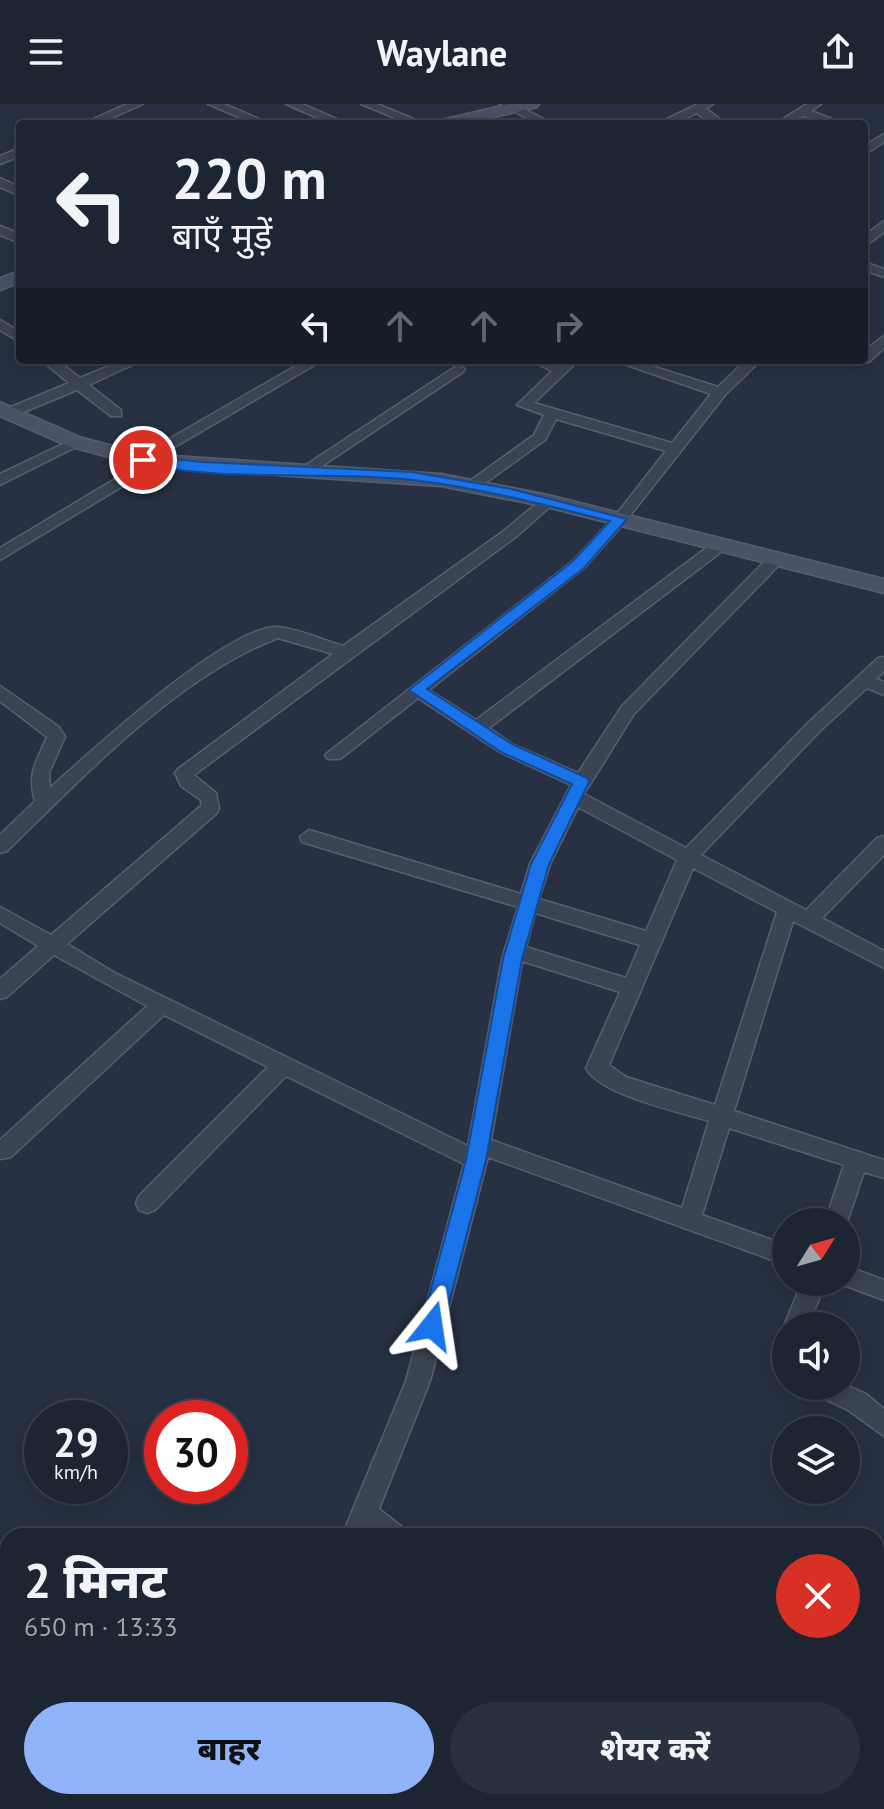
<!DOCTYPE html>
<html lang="hi">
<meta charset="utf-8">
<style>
body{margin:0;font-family:"PT Sans","Noto Sans Devanagari",sans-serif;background:#2a313e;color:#f1f3f6;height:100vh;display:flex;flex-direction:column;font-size:30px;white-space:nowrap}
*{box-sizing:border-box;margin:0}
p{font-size:26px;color:#a0a5ac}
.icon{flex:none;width:44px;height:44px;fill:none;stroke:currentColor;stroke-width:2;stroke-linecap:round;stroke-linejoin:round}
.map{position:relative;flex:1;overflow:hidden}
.panel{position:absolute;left:0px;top:1424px;width:884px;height:282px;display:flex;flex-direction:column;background:#1d2532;border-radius:24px 24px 0 0;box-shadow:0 4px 20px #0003,0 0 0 2px #3b424d}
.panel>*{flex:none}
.guide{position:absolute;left:16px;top:16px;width:852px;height:244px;border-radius:8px;box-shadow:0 4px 20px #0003,0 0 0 2px #3b424d;background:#1d2532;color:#f1f3f6;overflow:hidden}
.needle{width:52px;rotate:53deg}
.controls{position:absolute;left:772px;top:1104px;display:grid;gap:16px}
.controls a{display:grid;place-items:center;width:88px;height:88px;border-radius:50%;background:#1d2532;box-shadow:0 4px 20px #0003,0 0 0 2px #3b424d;font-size:40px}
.speed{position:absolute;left:24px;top:1296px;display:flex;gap:16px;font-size:40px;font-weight:700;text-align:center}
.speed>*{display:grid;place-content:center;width:104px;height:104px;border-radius:50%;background:#1d2532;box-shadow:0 4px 20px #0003,0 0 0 2px #3b424d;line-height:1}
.speed small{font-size:20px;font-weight:400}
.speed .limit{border:12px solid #d22;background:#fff;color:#111}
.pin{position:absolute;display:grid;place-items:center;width:68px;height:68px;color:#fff;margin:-34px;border:4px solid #fff;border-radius:50%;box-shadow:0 2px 8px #0007}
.me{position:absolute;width:88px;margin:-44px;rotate:15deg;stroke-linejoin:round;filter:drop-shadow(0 0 6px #0008)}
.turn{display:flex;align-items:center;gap:28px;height:168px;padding:0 24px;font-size:36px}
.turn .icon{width:104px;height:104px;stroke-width:2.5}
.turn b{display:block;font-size:56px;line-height:68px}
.lanes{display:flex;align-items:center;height:76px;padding:0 24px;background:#0003;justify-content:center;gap:40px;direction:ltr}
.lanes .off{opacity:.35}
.round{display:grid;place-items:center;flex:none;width:84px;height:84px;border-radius:42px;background:#2a313e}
.summary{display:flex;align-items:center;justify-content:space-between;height:136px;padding:0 24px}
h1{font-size:48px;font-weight:800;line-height:60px}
.action{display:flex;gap:16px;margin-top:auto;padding:16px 24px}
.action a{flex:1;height:92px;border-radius:48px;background:#91b3f9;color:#111;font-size:32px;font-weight:800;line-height:92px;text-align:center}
.action a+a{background:#2a313e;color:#f1f3f6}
header{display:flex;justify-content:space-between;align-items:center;height:104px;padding:0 24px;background:#1d2532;font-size:36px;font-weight:800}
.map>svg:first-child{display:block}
</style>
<header><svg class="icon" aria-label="menu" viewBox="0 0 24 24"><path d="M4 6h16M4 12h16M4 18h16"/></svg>Waylane<svg class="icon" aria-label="share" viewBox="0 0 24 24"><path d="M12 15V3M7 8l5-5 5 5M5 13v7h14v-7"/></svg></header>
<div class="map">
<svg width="884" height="1705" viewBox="0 0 884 1705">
<rect width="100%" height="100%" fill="#273143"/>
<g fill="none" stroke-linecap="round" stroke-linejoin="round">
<g stroke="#575f6d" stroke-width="3">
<path id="street" d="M127,0H143L98,20H82Z
M208,0H224L271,20H255Z
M286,0H302L348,20H332Z
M361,0H377L426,20H410Z
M500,0H515L553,20H538Z
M698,0H713L706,5L727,20H711L697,9L672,20H656Z
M807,0H821L811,7L845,20H827L803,12L789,20H775Z
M884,30V38L864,51V42Z
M20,44V52L0,60V52Z
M0,74L20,83V92L0,83Z
M884,117V128L864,143V132Z
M0,122L20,130V139L0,131Z
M864,158L884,165V173L864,166Z
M0,216L20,228V238L0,226Z
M884,232V244L869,258H859L864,256V247Z
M41,256H57L80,274L124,256H143L89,281L121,306V312H111L77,286L14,312H4V306L69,279Z
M306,256H323L156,354L160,358L158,361L0,456V444L140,360L136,356L138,353Z
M529,256H549L559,260L564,256H579L534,299L672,339L711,290L612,256H633L718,283L746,256H761L725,291L625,418L585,463L429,586L476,616L713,439H725V445L489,624L512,640L578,669L622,602L769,453H781V459L634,610L584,690L686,744L808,619L878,554L884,553V567L876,575L884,578V591L867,584L820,627L701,751L806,806L877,734L884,732V751L822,814L884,847V864L793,817L734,1007L884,1056V1074L864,1068L846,1121V1118H825L844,1061L729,1024L702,1111L786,1141V1161L488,1053L430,1277L379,1405L402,1423L406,1432H373L369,1429L368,1432H342L406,1277L464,1060L286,972L155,1106L147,1109L139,1106L136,1099L139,1092L268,963L164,911L11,1053L0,1055V1036L147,902L54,851L7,893L0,895V875L38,842L0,819V803L51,831L201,702V696L181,682L175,669L178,665L333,550L278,534C178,572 83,673 7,747L0,749V731L35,697C27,669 36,659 47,633L0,597V582L59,623L65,633L49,669L50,684C89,649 229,520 278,523C299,525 323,536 343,542L505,426L543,394H553V400L517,432L194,671L216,689L219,704L217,709L67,840L115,869L468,1042L502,855L518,803L302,738L300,733L309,726L521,790L530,760L571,681L500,648L418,594L340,655H328L325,651L573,457L615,412L666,347L556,315L545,336L477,385H467V379L534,331L544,311L517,301L552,267ZM578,703L677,756L646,827L539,795L550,760ZM693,764L777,808L715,1001L626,973L609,961ZM535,809L640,841L626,874L526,843ZM522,857L620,888L586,964C600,991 680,1008 709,1017L682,1104L491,1036Z
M458,261L465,265L463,268L313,368H303L300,365Z
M75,334L80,335V341L0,381V370Z
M846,1162L884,1176V1196L838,1179L846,1178Z
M802,1178H826L808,1222H786V1226L784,1222Z
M846,1281L866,1290L884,1305V1332L848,1306L813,1290L810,1282Z
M230,1698H258L255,1705H227Z
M392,1698H426L429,1705H395Z
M607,1698H637L634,1705H604Z
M709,1698H742L745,1705H712Z
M800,1698H828V1700L826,1705H797Z"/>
</g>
<g stroke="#575f6d" stroke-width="3">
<path id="secondary" d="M510,0H539L537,3L464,20H435L437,17Z
M20,167V178L0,186V174Z
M0,298L82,334L144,350L441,370L548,391L884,475V489L547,403L441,382L143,362L68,342L0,312Z"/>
</g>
<use href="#street" fill="#3b4453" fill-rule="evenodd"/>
<use href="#secondary" fill="#495266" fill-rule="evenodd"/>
</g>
<path fill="#1a73e8" stroke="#114b97" stroke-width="2" d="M143,352L202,358L412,368L511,385L627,415L584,464L427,585L512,640L587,674L589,678L549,760L522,855L486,1056L443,1222L440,1228L432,1231L425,1228L421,1222L466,1056L503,855L531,760L572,680L501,648L409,586L573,457L610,417C545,401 480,384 413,376C322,366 227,379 138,359V354Z"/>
</svg>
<div class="controls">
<a><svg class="needle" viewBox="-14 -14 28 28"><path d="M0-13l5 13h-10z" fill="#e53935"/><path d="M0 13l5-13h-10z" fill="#a0a5ac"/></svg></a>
<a><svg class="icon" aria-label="sound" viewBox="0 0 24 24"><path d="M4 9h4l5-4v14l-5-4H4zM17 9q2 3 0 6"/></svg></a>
<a><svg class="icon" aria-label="layers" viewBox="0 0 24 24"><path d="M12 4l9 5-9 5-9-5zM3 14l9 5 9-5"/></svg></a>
</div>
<div class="speed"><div>29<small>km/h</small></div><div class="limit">30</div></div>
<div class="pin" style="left:143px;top:356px;background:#d93025"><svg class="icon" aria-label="arrive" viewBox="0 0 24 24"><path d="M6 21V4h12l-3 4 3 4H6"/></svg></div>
<svg class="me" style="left:432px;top:1222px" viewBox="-20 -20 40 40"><path d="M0-17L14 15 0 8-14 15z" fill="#1a73e8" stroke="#fff" stroke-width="4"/></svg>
<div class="guide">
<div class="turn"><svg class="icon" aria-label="left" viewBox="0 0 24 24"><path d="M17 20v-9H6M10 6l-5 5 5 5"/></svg><div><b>220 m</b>बाएँ मुड़ें</div></div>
<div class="lanes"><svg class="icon" aria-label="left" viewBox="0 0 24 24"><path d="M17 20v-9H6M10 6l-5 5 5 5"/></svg><svg class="icon off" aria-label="ahead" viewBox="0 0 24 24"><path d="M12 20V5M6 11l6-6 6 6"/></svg><svg class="icon off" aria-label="ahead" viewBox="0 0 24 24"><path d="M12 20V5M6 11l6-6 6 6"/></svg><svg class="icon off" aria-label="right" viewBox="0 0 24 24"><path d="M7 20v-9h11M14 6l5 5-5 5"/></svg></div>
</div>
<section class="panel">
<div class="summary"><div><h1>2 मिनट</h1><p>650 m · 13:33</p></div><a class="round" style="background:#d93025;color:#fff"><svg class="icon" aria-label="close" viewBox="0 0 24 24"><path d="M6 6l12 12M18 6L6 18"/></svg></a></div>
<div class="action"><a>बाहर</a><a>शेयर करें</a></div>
</section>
</div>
